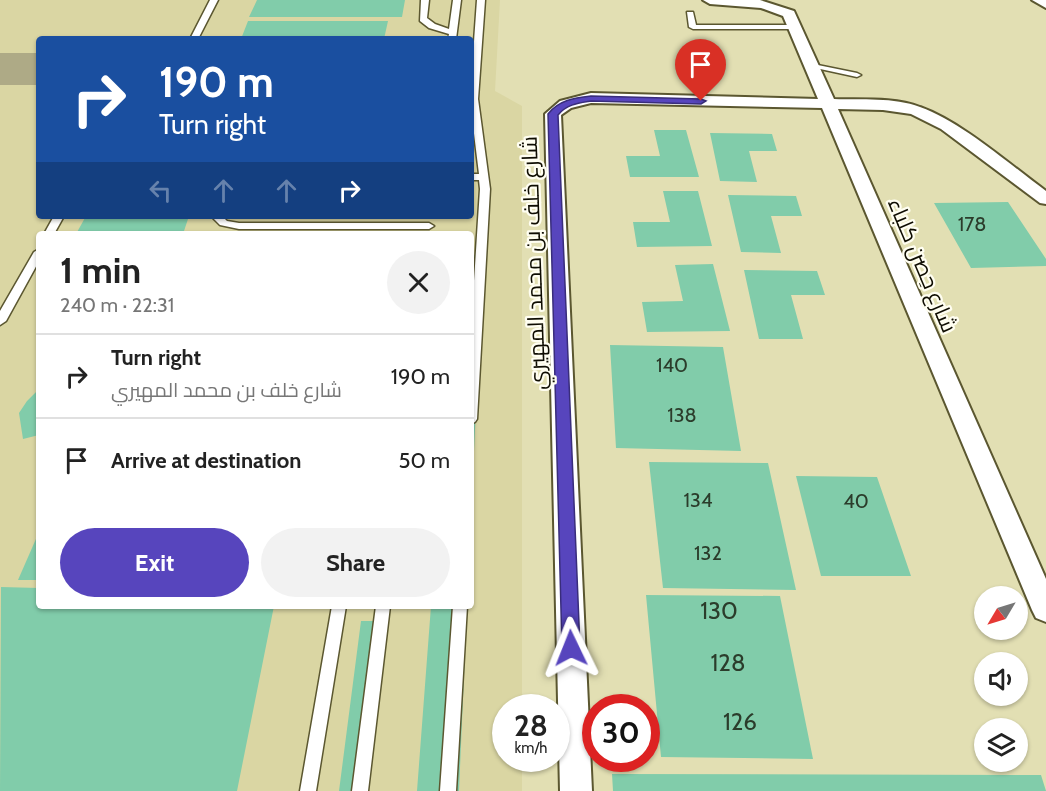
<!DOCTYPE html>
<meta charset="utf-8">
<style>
body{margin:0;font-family:Cabin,Cairo,sans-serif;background:#f2f2f2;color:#222;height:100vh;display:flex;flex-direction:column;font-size:22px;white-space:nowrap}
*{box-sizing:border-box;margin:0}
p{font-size:20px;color:#767676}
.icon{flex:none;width:33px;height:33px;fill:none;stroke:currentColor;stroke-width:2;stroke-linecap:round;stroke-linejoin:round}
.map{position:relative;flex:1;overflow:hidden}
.side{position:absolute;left:36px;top:231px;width:438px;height:378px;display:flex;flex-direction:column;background:#fff;border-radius:6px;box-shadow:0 2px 4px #0004}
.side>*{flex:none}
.banner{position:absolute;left:36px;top:36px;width:438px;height:183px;border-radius:6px;box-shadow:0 2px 4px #0004;background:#1a4fa0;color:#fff;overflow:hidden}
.needle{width:39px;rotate:232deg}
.tools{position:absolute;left:974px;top:586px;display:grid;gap:12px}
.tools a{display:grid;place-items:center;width:54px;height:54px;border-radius:50%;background:#fff;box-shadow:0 2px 4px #0004;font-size:30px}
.speed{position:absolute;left:492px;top:694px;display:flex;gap:12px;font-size:30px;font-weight:700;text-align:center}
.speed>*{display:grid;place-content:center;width:78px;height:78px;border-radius:50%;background:#fff;box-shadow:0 2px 4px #0004;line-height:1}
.speed small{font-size:15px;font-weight:400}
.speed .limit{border:9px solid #d22;background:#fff;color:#111}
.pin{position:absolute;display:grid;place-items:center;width:51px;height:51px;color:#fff;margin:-62px -26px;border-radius:50% 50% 50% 0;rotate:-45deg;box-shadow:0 0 6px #0007}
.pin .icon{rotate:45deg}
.me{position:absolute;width:66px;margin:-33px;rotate:358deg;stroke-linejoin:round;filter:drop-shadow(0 0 4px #0008)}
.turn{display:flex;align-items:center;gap:21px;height:126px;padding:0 24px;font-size:27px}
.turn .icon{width:78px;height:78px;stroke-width:2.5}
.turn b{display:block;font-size:42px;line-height:51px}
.lanes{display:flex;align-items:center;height:57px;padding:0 24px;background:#0003;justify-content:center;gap:30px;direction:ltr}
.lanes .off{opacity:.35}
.round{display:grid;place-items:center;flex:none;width:63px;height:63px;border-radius:32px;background:#f2f2f2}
.overview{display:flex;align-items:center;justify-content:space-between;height:102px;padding:0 24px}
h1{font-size:36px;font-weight:700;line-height:45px}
.primary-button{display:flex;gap:12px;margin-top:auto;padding:12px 24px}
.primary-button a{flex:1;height:69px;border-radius:36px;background:#5745bd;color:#fff;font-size:24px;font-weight:700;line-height:69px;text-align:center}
.primary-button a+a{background:#f2f2f2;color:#222}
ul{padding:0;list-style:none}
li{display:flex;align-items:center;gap:18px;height:84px;padding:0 24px;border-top:2px solid #e0e0e0}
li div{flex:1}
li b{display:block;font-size:22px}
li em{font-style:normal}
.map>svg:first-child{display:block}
</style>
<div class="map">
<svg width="1046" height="791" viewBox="0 0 1046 791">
<rect width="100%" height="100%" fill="#e2dfb3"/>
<path fill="#dad6a3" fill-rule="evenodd" d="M0,0H500L495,91L522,106V708H506V759H522V791H0ZM39,39H471V216H39ZM39,234H471V606H39Z"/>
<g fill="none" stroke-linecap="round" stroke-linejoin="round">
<path fill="#aeaa86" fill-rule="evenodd" d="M0,53H39V85H0Z"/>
</g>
<path fill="#81ccaa" d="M257,0H405L402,17H249Z
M248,21H388L384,39H241Z
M654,130H686L699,177H630L626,156H660Z
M710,133L772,134L777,151H749L757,182L720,181Z
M663,191H698L712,246L637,247L633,222H670Z
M728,195L796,196L802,216H771L781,253L741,252Z
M1008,202L1046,259V266L971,268L934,203Z
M86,216H189L183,234H76Z
M471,255H483L473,473H471Z
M713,264L730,331L647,332L642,302L683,301L675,265Z
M744,270L817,271L825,295H791L803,339H759Z
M610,345L723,347L741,451L616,448Z
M39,389V435L23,439L19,413L27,401Z
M649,462L768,463L796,590L663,588Z
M796,476L877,477L911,576H821Z
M39,532V580H18Z
M1,587L39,588V606H274L237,791H0Z
M646,595L780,596L813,759L661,757Z
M431,606H467L459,791H417Z
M361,621H387L368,791H339Z
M612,774L1041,775L1046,791H613Z"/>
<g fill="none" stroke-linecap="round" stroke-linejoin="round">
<g stroke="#5b5730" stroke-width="3">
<path id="lane" d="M210,0H218L198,39H190Z
M421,0H429L427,18L435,24L449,29L453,0H461L456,39H448L449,34L429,28L420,21Z
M477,0H485L478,99L490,189L477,419L475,422L471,424V327L480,189L479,180H471V174H479L471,109V83Z
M687,12H693L696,25H795L799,27L795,29H693L689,27Z
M808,63L857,73L861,75L857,77L811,67L807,65Z
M54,216H64L54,234H44Z
M211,216H222L227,221L239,223H429L434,226L429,229H239L220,225Z
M39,249V261L6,321L0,325V311L34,252Z
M332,606H346L316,791H300Z
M376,606H390L368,791H352Z
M453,606H467L456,791H440Z"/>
</g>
<g stroke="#5b5730" stroke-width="4">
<path id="street" d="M703,0H760L794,11L834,99C861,100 894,97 920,107C962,122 1009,164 1046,191V204L1040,203L941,129L911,114L883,110L838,109L1046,579V622L1036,618L1032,610L822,108L591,103L571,108L561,115L592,791H560L545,114L560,101L591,93L818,99L783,16L761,8L710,4Z
M1032,0H1046V8Z"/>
</g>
<use href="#lane" fill="#fff" fill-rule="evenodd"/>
<use href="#street" fill="#fff" fill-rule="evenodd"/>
</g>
<path fill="#5745bd" stroke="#392d7b" stroke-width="1.5" d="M591,96L701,99L706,101L701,104L591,101C579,103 567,104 558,115L580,648L577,653L571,655L565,653L562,648L548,114C559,100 574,98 591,96Z"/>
<g text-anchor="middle" stroke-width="4.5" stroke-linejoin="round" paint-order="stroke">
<g font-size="20" fill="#2b3c2b">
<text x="972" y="231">178</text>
<text x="672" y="372">140</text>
<text x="682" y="422">138</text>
<text x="698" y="507">134</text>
<text x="856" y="508">40</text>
<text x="708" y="560">132</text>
</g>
<g font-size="22" fill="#0e0c01" stroke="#fffef1">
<text transform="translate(533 263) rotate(-92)" y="8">شارع خلف بن محمد المهيري</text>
<text transform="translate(923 265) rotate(67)" y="8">شارع حِصن كلباء</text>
</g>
<g font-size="24" fill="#2b3c2b">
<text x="719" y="619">130</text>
<text x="728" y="671">128</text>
<text x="740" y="730">126</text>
</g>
</g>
</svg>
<div class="tools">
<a><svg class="needle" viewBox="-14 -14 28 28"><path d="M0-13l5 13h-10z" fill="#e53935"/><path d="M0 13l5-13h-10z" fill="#767676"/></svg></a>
<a><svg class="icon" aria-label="sound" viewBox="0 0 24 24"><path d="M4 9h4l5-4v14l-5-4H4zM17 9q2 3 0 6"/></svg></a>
<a><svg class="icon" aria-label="layers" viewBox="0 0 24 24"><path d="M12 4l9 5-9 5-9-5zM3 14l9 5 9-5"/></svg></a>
</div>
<div class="speed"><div>28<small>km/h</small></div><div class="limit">30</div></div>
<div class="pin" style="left:701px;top:101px;background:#d93025"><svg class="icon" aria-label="arrive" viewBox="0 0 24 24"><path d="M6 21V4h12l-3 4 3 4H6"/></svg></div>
<svg class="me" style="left:571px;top:648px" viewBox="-20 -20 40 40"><path d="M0-17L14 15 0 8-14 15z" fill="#5745bd" stroke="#fff" stroke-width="4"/></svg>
<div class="banner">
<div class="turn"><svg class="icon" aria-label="right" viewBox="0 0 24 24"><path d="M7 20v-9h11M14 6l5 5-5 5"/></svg><div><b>190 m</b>Turn right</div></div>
<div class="lanes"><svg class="icon off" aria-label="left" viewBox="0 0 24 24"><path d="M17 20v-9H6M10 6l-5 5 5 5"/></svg><svg class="icon off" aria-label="ahead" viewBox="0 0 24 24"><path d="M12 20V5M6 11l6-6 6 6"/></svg><svg class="icon off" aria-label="ahead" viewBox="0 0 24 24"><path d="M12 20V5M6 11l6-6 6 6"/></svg><svg class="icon" aria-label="right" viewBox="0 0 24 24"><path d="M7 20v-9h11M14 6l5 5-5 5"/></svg></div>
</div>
<section class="side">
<div class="overview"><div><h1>1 min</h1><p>240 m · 22:31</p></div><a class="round"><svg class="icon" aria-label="close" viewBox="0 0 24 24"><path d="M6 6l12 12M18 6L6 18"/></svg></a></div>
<ul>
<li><svg class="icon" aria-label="right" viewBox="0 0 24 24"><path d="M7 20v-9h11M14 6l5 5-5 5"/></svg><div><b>Turn right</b><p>شارع خلف بن محمد المهيري</p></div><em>190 m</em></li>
<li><svg class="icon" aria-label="arrive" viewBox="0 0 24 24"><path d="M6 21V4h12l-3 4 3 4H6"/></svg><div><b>Arrive at destination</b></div><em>50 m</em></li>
</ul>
<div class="primary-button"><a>Exit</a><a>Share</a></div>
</section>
</div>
